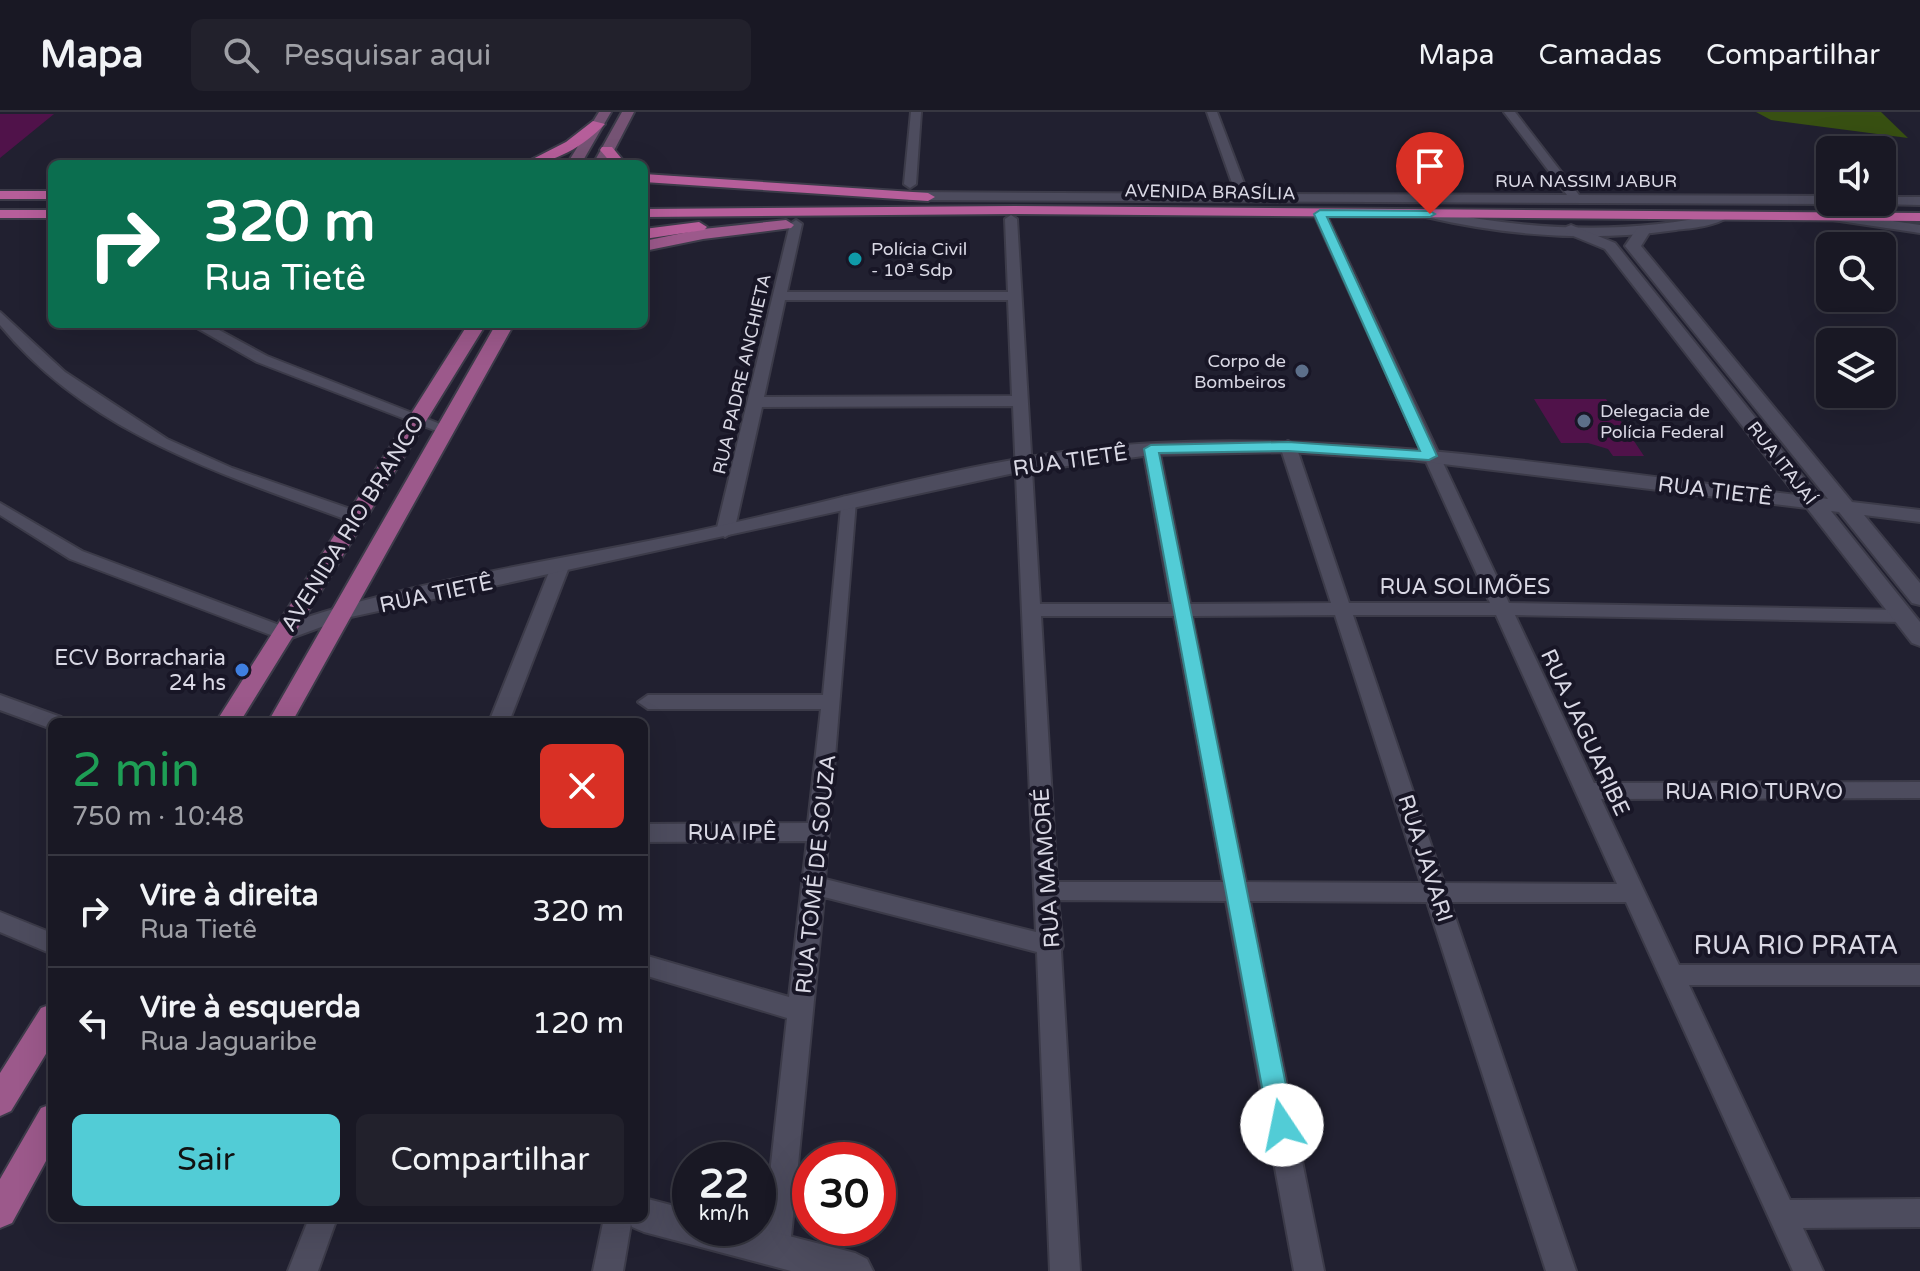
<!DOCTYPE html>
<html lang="pt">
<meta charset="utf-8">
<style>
body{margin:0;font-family:"Varela Round",sans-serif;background:#22212c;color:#f1f3f6;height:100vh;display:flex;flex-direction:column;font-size:30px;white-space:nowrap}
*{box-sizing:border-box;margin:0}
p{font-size:26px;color:#9fa0a6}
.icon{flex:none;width:44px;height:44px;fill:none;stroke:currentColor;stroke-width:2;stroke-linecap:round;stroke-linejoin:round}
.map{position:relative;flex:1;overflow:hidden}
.details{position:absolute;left:48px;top:606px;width:600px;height:504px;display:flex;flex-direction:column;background:#191824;border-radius:12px;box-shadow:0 8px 32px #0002,0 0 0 2px #373741}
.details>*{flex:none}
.banner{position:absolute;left:48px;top:48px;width:600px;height:168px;border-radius:12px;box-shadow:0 8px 32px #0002,0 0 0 2px #373741;background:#0b6e4f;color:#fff;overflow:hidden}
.fabs{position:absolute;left:1816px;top:24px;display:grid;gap:16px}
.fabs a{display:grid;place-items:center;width:80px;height:80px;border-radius:12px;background:#191824;box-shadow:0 8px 32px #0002,0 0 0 2px #373741;font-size:40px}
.speed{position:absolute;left:672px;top:1030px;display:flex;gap:16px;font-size:40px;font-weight:700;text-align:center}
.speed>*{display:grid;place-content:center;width:104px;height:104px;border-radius:50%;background:#191824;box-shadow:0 8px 32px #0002,0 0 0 2px #373741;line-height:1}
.speed small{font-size:20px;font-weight:400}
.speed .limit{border:12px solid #d22;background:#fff;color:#111}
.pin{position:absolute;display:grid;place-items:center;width:68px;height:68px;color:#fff;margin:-82px -34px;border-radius:50% 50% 50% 0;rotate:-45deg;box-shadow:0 0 8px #0007}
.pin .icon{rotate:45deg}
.me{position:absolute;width:88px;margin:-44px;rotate:349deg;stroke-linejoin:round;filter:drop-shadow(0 0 6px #0008)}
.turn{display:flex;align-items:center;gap:28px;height:168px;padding:0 24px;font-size:36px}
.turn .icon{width:104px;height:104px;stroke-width:2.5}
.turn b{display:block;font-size:56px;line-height:68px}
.round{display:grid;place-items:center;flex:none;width:84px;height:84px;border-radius:12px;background:#22212c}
.summary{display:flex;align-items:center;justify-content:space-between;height:136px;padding:0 24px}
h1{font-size:48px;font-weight:600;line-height:60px;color:#1e9e55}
.button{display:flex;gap:16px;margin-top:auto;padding:16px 24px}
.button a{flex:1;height:92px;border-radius:12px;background:#52ccd6;color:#111;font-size:32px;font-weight:600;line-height:92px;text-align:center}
.button a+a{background:#22212c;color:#f1f3f6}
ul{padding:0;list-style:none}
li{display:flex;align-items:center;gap:24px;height:112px;padding:0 24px;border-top:2px solid #373741}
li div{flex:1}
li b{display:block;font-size:30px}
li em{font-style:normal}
header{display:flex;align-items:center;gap:48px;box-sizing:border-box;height:112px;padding:0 40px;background:#191824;border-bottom:2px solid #373741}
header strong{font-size:38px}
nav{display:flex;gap:44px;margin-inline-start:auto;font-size:28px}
.search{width:560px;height:72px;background:#22212c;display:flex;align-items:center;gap:20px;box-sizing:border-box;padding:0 28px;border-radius:12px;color:#9fa0a6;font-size:30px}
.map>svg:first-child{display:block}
</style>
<header>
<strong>Mapa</strong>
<div class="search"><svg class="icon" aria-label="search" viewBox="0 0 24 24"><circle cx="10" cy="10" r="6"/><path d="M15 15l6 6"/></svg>Pesquisar aqui</div>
<nav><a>Mapa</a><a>Camadas</a><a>Compartilhar</a></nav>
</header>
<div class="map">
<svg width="1920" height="1159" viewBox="0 0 1920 1159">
<rect width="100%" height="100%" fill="#212030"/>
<path fill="#385012" d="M1756,0H1881L1908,26L1771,8Z"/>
<path fill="#50124a" d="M0,2H54L0,46Z
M1534,287H1606L1644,344H1613L1608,337L1588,331H1561Z"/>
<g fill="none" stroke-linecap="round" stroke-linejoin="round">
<g stroke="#3c3b49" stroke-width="4">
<path id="minor" d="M911,0H921L916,72L910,76L904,72Z
M1207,0H1217L1248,82L1567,83L1504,0H1515L1579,83L1830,84V90H1835L1830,92L909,88L903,84L909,80L1236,82Z
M1882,85H1920V93L1878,92L1882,90Z
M1320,98L1326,102L1509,491L1902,498L1911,504L1902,510L1515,503L1594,671L1920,670V686L1601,687L1679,853H1920V873H1689L1790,1088L1920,1087V1115L1803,1116L1823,1159H1793L1626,790H1450L1576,1159H1546L1427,790L1250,789L1324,1159H1294L1226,789L1058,788L1063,834L1061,839L1080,1159H1050L1037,840L824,785L790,1135L786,1145L776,1149L766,1145L762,1135L787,906L644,863V843L789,885L807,729L644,730V712L808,711L821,597H648L638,590L648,583H823L842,385L848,384L856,389L825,767L1036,820L1013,294L762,295L734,420L725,425L716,420L790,112L796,108L802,112L787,180H1008L1005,107L1011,103L1017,107L1040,492H1171L1143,337L1151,332L1159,337L1190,492L1331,491L1280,334L1288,329L1296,334L1349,491H1490L1314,102ZM785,188H1008L1012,284L764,285ZM1335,503L1421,771L1246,770L1192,504ZM1353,503H1496L1617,772L1444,771ZM1041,504H1174L1223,770H1057Z
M1430,98C1527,118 1625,124 1722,101L1728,105C1716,114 1692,116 1676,118C1593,130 1507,124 1426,105V99Z
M1837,101L1920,113V121L1833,108V102Z
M0,200L65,260L167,327L232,356L362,401L365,405L362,409H350C223,362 90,323 0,213Z
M190,212H208L267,244L453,317L451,320H439L257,250Z
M0,391L82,439L290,517L293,521L290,525H276L70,447L0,403Z
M560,449L569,455L509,610H489L551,455Z
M0,583L61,605L64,610H52V617L0,598Z
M0,800L52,821V842L0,820Z
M309,1106H337L318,1159H288Z
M604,1106H632L623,1159H593Z"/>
</g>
<g stroke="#3c3b49" stroke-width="4">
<path id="tertiary" d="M1571,113L1615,131L1820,386L1828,387L1625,134L1638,115L1651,118L1641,134L1852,390L1920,398V410L1864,403L1920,471V493L1912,491L1839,400L1831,399L1920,510V534L1912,531L1807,396L1410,348L1288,340L1151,343L1014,361L346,506L283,529L272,521L275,516C401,471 537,452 668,425C828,393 991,339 1155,331C1370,321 1583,357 1796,383L1605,137L1566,121V115Z
M644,1086L690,1098V1116H758L855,1141L867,1147L873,1159H791L644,1120L632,1115L628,1106H644Z"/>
</g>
<g stroke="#3c3b49" stroke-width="4">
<path id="secondary" d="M599,0H611L581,52H567Z
M622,0H634L607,52H593Z"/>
</g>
<g stroke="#3c3b49" stroke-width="4">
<path id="primary" d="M786,108L794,113L791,116L703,127L644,139V129L703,117Z
M468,212H486L240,610H216Z
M496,212H514L292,610H268Z
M52,892V932L11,999L0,1004V961L41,896Z
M52,992V1038L12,1111L0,1116V1067L41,996Z"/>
</g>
<g stroke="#3c3b49" stroke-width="4">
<path id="trunk" d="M593,9L605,12C584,34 554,52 523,52L566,30Z
M602,35H612L626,52H612L600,38Z
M644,62L928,81L935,85L928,89L644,70Z
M0,79H52V87H0Z
M1013,94L1920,101V109L1013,102L644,105V97Z
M0,98H52V106H0Z
M699,110L707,115L704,118L644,127V117Z"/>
</g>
<use href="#minor" fill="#4d4c5e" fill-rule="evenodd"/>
<use href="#tertiary" fill="#4d4c5e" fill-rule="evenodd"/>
<use href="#secondary" fill="#755374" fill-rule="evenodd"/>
<use href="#primary" fill="#9c598b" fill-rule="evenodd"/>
<use href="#trunk" fill="#b65e9a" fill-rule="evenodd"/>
</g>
<path fill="#52ccd6" stroke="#35858b" stroke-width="2" d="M1320,98L1430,99L1435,102L1430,105H1327L1437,344L1429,348L1288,339L1159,341L1294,1013L1290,1021L1282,1024L1273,1021L1269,1013L1144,337L1151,333L1288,330L1420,339L1314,102Z"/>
<circle fill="#0f9aa8" stroke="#181626" stroke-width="3" cx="855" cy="147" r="8"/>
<g fill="#5c6f8a" stroke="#181626" stroke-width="3">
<circle cx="1302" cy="259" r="8"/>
<circle cx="1584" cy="309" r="8"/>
</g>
<circle fill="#3f7fe0" stroke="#181626" stroke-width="3" cx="242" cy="558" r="8"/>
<g text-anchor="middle" stroke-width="8" stroke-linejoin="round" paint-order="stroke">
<g font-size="18" fill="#d9d8e4" stroke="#181626">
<text x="1586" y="75">RUA NASSIM JABUR</text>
<text transform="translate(1210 80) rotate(1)" y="6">AVENIDA BRASÍLIA</text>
<text transform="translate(742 262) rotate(-77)" y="6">RUA PADRE ANCHIETA</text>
<text transform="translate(1782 351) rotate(52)" y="6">RUA ITAJAÍ</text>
</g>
<g font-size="18" fill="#d9d8e4" stroke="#181626" text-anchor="start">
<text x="871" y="143">Polícia Civil<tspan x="871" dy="21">- 10ª Sdp</tspan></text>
<text x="1286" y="255" text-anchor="end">Corpo de<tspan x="1286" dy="21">Bombeiros</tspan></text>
<text x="1600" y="305">Delegacia de<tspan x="1600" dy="21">Polícia Federal</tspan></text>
</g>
<g font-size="22" fill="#d9d8e4" stroke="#181626">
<text transform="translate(1070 348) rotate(-8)" y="8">RUA TIETÊ</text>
<text transform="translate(1715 378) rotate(7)" y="8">RUA TIETÊ</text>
<text transform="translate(352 411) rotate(-58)" y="8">AVENIDA RIO BRANCO</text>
<text x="1465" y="482">RUA SOLIMÕES</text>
<text transform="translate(436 481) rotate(-12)" y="8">RUA TIETÊ</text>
<text transform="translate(1586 620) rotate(65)" y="8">RUA JAGUARIBE</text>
<text x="1754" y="687">RUA RIO TURVO</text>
<text x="732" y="728">RUA IPÊ</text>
<text transform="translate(1426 746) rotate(72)" y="8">RUA JAVARI</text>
<text transform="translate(1046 756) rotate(-94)" y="8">RUA MAMORÉ</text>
<text transform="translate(815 762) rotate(-84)" y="8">RUA TOMÉ DE SOUZA</text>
</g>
<g font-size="22" fill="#d9d8e4" stroke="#181626" text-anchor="end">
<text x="226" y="553">ECV Borracharia<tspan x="226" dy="25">24 hs</tspan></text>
</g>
<g font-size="26" fill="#d9d8e4" stroke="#181626">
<text x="1796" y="842">RUA RIO PRATA</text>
</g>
</g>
</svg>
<div class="fabs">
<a><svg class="icon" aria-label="sound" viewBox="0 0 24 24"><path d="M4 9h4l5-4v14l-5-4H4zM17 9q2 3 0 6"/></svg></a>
<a><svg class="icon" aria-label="search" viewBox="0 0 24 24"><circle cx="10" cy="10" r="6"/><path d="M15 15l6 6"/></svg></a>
<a><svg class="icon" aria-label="layers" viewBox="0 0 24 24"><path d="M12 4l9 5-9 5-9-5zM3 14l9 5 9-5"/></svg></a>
</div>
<div class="speed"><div>22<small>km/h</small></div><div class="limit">30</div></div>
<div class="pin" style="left:1430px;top:102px;background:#d93025"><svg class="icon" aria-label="arrive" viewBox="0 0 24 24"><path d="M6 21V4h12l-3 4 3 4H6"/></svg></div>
<svg class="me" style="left:1282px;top:1013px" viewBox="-20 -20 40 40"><circle r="19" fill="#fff"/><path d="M0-13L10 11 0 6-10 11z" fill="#52ccd6"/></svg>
<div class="banner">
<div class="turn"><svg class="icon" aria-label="right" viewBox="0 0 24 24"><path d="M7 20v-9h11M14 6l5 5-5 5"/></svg><div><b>320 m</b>Rua Tietê</div></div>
</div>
<section class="details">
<div class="summary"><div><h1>2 min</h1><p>750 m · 10:48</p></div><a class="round" style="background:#d93025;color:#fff"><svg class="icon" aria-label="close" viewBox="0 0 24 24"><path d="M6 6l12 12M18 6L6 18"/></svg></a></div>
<ul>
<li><svg class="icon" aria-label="right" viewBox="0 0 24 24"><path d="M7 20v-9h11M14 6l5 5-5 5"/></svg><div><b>Vire à direita</b><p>Rua Tietê</p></div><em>320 m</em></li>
<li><svg class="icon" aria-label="left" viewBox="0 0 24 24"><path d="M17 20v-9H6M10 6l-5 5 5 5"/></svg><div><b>Vire à esquerda</b><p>Rua Jaguaribe</p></div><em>120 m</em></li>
</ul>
<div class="button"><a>Sair</a><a>Compartilhar</a></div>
</section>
</div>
